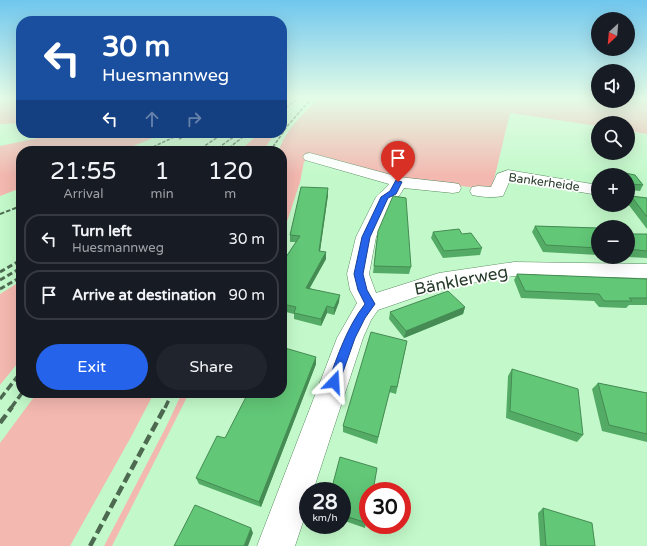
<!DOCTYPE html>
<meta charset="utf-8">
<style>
body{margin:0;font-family:"Varela Round",sans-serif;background:#20242c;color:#f1f3f6;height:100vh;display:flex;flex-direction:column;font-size:15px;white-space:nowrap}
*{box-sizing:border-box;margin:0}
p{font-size:13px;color:#9ea1a6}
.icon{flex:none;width:22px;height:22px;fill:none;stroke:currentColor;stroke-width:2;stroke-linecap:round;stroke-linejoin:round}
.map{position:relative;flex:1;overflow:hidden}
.details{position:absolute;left:16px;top:146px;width:271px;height:252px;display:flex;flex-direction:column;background:#171b24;border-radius:16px;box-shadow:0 4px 16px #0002}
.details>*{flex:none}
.guide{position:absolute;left:16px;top:16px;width:271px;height:122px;border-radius:16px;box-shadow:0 4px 16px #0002;background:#1a4fa0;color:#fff;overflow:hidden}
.needle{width:26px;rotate:206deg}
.controls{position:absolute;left:591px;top:12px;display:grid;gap:8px}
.controls a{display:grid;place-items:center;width:44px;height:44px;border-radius:50%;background:#171b24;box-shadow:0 4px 16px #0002;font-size:20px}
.speed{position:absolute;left:299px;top:482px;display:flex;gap:8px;font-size:20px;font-weight:700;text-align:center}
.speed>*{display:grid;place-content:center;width:52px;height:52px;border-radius:50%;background:#171b24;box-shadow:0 4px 16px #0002;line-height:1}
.speed small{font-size:10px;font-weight:400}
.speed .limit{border:6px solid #d22;background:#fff;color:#111}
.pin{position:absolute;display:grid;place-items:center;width:34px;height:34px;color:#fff;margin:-41px -17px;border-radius:50% 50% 50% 0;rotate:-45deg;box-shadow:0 0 4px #0007}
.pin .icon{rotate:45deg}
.me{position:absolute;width:44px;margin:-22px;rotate:20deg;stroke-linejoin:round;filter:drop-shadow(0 0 3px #0008)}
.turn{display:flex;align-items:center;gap:14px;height:84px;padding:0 20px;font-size:18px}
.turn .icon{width:52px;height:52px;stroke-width:2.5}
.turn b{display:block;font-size:28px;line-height:34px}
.lanes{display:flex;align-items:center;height:38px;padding:0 20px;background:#0003;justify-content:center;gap:20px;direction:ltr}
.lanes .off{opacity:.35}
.eta{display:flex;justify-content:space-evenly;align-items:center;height:68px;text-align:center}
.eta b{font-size:24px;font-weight:600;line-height:28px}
.button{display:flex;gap:8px;margin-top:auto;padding:8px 20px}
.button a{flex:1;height:46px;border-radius:24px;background:#2563eb;color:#fff;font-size:16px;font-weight:600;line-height:46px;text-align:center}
.button a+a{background:#20242c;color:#f1f3f6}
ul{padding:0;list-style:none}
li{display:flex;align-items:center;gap:12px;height:50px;margin:0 8px 6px;padding:0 12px;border:2px solid #363941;border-radius:16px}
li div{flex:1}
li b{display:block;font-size:15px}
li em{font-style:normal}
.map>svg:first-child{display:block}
</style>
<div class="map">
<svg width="647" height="546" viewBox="0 0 647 546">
<rect width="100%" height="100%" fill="#c3f9ca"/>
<path fill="#f3b8b0" d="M0,99H21V123L0,124Z
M319,99H598V101H628V99H647V134L628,131V123H598V126L510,113L492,188L483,189L389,176L312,155L304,162L300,182L282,237V151H279C284,132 304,112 319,99Z
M62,133H165L121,151H21V188L0,196V146Z
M260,133H275L263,151H239Z
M21,281V359L0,385V294Z
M37,393H154L131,437L70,546H0V443Z
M182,393H189L112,546H104L166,427Z"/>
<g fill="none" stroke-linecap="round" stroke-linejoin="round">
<g stroke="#598c61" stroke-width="1">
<path id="minor" d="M310,153L399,177L453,183L459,184L461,188L459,192L453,193L404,188L399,196L392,200L376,237L369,274L376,293L439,273L514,262L647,264V278L514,276L442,288L378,310L371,320L363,338L313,491H308V507L295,546H257L337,338L357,303L350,290L347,274L356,237L376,197C380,192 385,190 389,184L305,160L303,157L305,154Z
M508,170L598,185V195L510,180L503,196C493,198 482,197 472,195L470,191L472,187L478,186L491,187L497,174Z"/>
</g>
<use href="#minor" fill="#fff" fill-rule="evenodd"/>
<path stroke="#4d6a51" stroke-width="1.5" stroke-dasharray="3.5 1.5" stroke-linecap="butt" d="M282,101L284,99
M282,111L297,99
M179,139L192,133
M144,151L183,133
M197,151L224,133
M214,151L239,133
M225,151L248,133
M270,151L289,124L311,99"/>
<path stroke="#4d6a51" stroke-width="2" stroke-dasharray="4.5 2" stroke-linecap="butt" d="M144,151L146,150
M197,151L199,150
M214,151L216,150
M225,151L226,150
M0,214L21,206"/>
<path stroke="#4d6a51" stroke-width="3" stroke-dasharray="5.5 3" stroke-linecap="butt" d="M0,272L21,260
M0,280L21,268
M0,289L21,277"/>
<path stroke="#4d6a51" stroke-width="3.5" stroke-dasharray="8 3.5" stroke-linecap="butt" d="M0,399L21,372
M11,408L22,393
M165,408L172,393"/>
<path stroke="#4d6a51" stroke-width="4.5" stroke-dasharray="10 4.5" stroke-linecap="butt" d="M0,423L12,407
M90,546L165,407"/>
</g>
<path fill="#54ab66" d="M611,170L635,175L643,185L640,191L631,190V196L628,200V175H609Z
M328,188V195L320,251L326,252V259L310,288L339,302L334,315L327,313L321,326L294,319V314L282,311V273L283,271L282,270V263L296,242H290V235Z
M631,196L647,198V229L628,204V200Z
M535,226L598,228V255L543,252L532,232Z
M378,231L411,267L409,274L373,273Z
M433,232L462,234L482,248L480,255L443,258L431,238Z
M628,234H647V258L628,257Z
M517,274L647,279V305H629L626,308L599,307L594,301L521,298L514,280Z
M465,307L463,314L404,338L389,319L390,312Z
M407,341L396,394L389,392L377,444L343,432V426Z
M316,357V364L261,507L199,484L196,478L225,438L282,393Z
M512,369L583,435L577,442L506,418L508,376Z
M598,383L647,393V442L602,431L592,389Z
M342,491L368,515L365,528L342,520Z
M543,508L595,546H540L538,513Z"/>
<path fill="#458b53" d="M328,188V195L319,258V251Z
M326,252V259L306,294V288Z
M340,295L339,302L334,315V308Z
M327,306V313L321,326V319Z
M465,307L463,314L404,338L406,331Z
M316,357V364L261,507L259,502Z
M251,528L253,533L248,546H244Z"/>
<path fill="#62c777" stroke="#458b53" d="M611,170L635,175L643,185L631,184V196L628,192V175H615Z
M301,187L328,188L319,251L326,252L306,288L340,295L334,308L327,306L321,319L294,313L296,307L282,304V273L287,265L282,264V263L300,236L290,235Z
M393,196L406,198L411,267L374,266L378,231Z
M631,196L647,198V217Z
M535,226L598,228V248L546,245Z
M459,229L462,234L471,233L482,248L444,251L433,232Z
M628,234H647V251L628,249Z
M517,274L647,279V298H629L632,301H604L599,294L525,291Z
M448,291L465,307L406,331L390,312Z
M371,332L407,341L397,387L391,386L378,437L343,426Z
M285,348L316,357L259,502L196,478L217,436L225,438L248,393H282V355Z
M512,369L578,389L583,435L510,411Z
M598,383L647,393V434L609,425Z
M340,457L377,468L373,491H368V515L367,523L342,515V491H331Z
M195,505L251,528L244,546H174Z
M543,508L592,523L595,546H546Z"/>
<linearGradient id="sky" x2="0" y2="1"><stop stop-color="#70c7ee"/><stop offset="0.56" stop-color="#e4fce7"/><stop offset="1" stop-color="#e4fce7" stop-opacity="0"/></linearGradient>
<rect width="647" height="176" fill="url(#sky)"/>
<path fill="#2563eb" stroke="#184099" d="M396,180L402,182L396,194L388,198L370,237L363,274L367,290L375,304L365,318L355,338L338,386L334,388L330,386L328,382C338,355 347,327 365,304L358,290L354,274L362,237L381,197L390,191Z"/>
<g text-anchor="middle" stroke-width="3.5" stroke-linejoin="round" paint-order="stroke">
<g font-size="12" fill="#273c2a" stroke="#fff">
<text transform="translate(544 182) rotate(8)" y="4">Bankerheide</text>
</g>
<g font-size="17" fill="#273c2a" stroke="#fff">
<text transform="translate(461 280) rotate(-11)" y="6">Bänklerweg</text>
</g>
</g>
</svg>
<div class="controls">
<a><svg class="needle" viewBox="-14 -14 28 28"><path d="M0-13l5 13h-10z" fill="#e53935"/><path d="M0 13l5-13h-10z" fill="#9ea1a6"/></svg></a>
<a><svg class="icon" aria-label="sound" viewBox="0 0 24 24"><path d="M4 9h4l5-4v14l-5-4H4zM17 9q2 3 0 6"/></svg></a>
<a><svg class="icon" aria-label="search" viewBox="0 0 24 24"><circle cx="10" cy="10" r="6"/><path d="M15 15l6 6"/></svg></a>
<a>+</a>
<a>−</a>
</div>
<div class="speed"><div>28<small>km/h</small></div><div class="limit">30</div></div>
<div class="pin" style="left:398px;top:182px;background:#d93025"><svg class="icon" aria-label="arrive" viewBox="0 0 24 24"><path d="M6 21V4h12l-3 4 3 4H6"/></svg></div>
<svg class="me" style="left:334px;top:382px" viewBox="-20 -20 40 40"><path d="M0-17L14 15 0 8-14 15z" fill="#2563eb" stroke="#fff" stroke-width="4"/></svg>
<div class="guide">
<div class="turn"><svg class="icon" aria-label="left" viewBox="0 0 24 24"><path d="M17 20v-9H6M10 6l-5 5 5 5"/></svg><div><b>30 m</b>Huesmannweg</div></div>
<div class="lanes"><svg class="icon" aria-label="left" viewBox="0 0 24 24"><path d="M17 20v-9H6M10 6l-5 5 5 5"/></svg><svg class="icon off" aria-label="ahead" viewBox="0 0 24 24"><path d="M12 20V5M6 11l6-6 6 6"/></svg><svg class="icon off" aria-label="right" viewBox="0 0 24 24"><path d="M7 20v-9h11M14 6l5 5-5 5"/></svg></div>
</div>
<section class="details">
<div class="eta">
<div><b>21:55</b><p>Arrival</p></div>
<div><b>1</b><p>min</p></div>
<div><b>120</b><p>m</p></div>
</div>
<ul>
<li><svg class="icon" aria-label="left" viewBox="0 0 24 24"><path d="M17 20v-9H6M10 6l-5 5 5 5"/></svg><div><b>Turn left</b><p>Huesmannweg</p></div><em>30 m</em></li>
<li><svg class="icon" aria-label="arrive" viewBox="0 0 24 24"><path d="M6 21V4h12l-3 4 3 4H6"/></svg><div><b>Arrive at destination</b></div><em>90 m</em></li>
</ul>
<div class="button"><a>Exit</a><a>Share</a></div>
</section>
</div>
